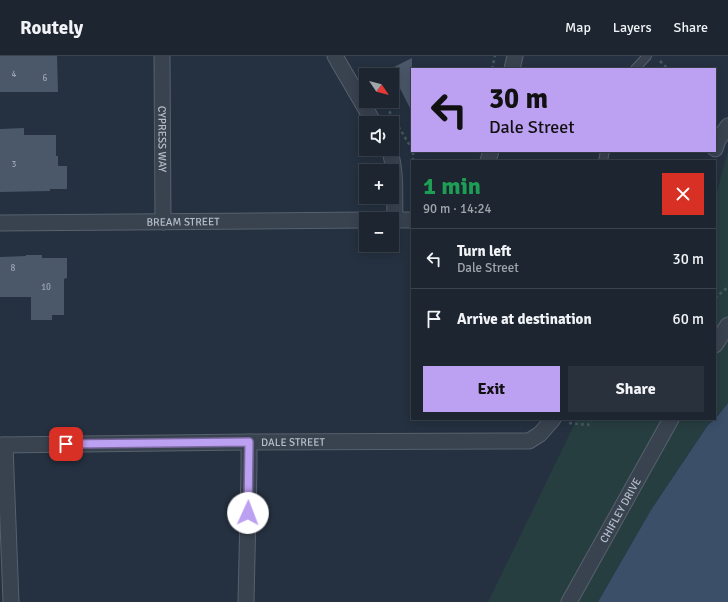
<!DOCTYPE html>
<meta charset="utf-8">
<style>
body{margin:0;font-family:Signika,sans-serif;background:#29313c;color:#f1f3f6;height:100vh;display:flex;flex-direction:column;font-size:15px;white-space:nowrap}
*{box-sizing:border-box;margin:0}
p{font-size:13px;color:#a0a5ab}
.icon{flex:none;width:22px;height:22px;fill:none;stroke:currentColor;stroke-width:2;stroke-linecap:round;stroke-linejoin:round}
.map{position:relative;flex:1;overflow:hidden}
.side{position:absolute;left:411px;top:104px;width:305px;height:260px;display:flex;flex-direction:column;background:#1c2530;border-radius:0px;box-shadow:0 2px 10px #0003,0 0 0 1px #3a424c}
.side>*{flex:none}
.guide{position:absolute;left:411px;top:12px;width:305px;height:84px;border-radius:0px;box-shadow:0 2px 10px #0003,0 0 0 1px #3a424c;background:#bca0f2;color:#111;overflow:hidden}
.needle{width:26px;rotate:125deg}
.tools{position:absolute;left:359px;top:12px;display:grid;gap:8px}
.tools a{display:grid;place-items:center;width:40px;height:40px;border-radius:0px;background:#1c2530;box-shadow:0 2px 10px #0003,0 0 0 1px #3a424c;font-size:20px}
.pin{position:absolute;display:grid;place-items:center;width:34px;height:34px;color:#fff;margin:-17px;border-radius:8px;box-shadow:0 2px 6px #0006}
.me{position:absolute;width:44px;margin:-22px;rotate:2deg;stroke-linejoin:round;filter:drop-shadow(0 0 3px #0008)}
.turn{display:flex;align-items:center;gap:14px;height:84px;padding:0 12px;font-size:18px}
.turn .icon{width:52px;height:52px;stroke-width:2.5}
.turn b{display:block;font-size:28px;line-height:34px}
.round{display:grid;place-items:center;flex:none;width:42px;height:42px;border-radius:0px;background:#29313c}
.head{display:flex;align-items:center;justify-content:space-between;height:68px;padding:0 12px}
h1{font-size:24px;font-weight:800;line-height:30px;color:#1e9e55}
.cta{display:flex;gap:8px;margin-top:auto;padding:8px 12px}
.cta a{flex:1;height:46px;border-radius:0px;background:#bca0f2;color:#111;font-size:16px;font-weight:800;line-height:46px;text-align:center}
.cta a+a{background:#29313c;color:#f1f3f6}
ul{padding:0;list-style:none}
li{display:flex;align-items:center;gap:12px;height:60px;padding:0 12px;border-top:1px solid #3a424c}
li div{flex:1}
li b{display:block;font-size:15px}
li em{font-style:normal}
header{display:flex;align-items:center;gap:24px;box-sizing:border-box;height:56px;padding:0 20px;background:#1c2530;border-bottom:1px solid #3a424c}
header strong{font-size:19px}
nav{display:flex;gap:22px;margin-inline-start:auto;font-size:14px}
.map>svg:first-child{display:block}
</style>
<header>
<strong>Routely</strong>
<nav><a>Map</a><a>Layers</a><a>Share</a></nav>
</header>
<div class="map">
<svg width="728" height="546" viewBox="0 0 728 546">
<rect width="100%" height="100%" fill="#253140"/>
<path fill="#273e41" d="M728,95V347L715,362V143Z
M577,363H714L708,369L651,454L598,546H488Z"/>
<path fill="#3b4f69" d="M728,347V546H598L651,454L708,369L715,363Z"/>
<path fill="#4b5869" d="M0,0H57L58,36H0Z
M412,2V56L390,13Z
M24,72V79H56V100H58V110H67V133H50V135L0,136V73Z
M26,199H42V202H67V222L64,223V259H52V264H31V241H0V201L26,200Z"/>
<g fill="none" stroke-linecap="round" stroke-linejoin="round">
<g stroke="#57616d" stroke-width="10">
<path id="service" d="M635,13L647,0
M603,105L605,95"/>
</g>
<g stroke="#57616d" stroke-width="17">
<g id="minor">
<path id="s1" d="M162,0L163,166"/>
<path d="M335,0L374,67"/>
<path d="M512,13L515,0"/>
<path d="M389,93C397,115 394,140 395,164"/>
<path d="M715,93L718,84L728,70"/>
<path d="M488,105L491,95"/>
<path d="M392,164H412"/>
<path id="s2" d="M0,167L366,164"/>
<path d="M715,289L728,269"/>
<path id="s3" d="M0,389L249,386L529,385L540,378L553,363"/>
<path d="M5,389L11,546"/>
<path d="M246,546L249,412V386"/>
<path id="s4" d="M569,546L671,363"/>
</g>
</g>
<path stroke="#455b5e" stroke-width="2.5" stroke-dasharray="3 3" stroke-linecap="butt" d="M660,5L668,13
M492,13L495,0
M383,45L412,93
M413,105V95
M715,242L728,231
M569,367L588,369L592,363"/>
<use href="#service" stroke="#394350" stroke-width="8"/>
<use href="#minor" stroke="#394350" stroke-width="15"/>
</g>
<g fill="none" stroke-linecap="round" stroke-linejoin="round">
<g stroke="#7a689d" stroke-width="10">
<path id="route" d="M66,388L249,386L248,457"/>
</g>
<use href="#route" stroke="#bca0f2" stroke-width="7"/>
</g>
<g text-anchor="middle" stroke-width="4" stroke-linejoin="round" paint-order="stroke">
<g font-size="9" fill="#9ba4b2">
<text x="14" y="21">4</text>
<text x="45" y="25">6</text>
<text x="14" y="111">3</text>
<text x="13" y="215">8</text>
<text x="46" y="234">10</text>
</g>
<g font-size="11" fill="#b6beca" stroke="#1e2835">
<text dy="4" stroke="none"><textPath href="#s1" startOffset="83">CYPRESS WAY</textPath></text>
<text dy="4" stroke="none"><textPath href="#s2" startOffset="183">BREAM STREET</textPath></text>
<text dy="4" stroke="none"><textPath href="#s3" startOffset="293">DALE STREET</textPath></text>
<text dy="4" stroke="none"><textPath href="#s4" startOffset="105">CHIFLEY DRIVE</textPath></text>
</g>
</g>
</svg>
<div class="tools">
<a><svg class="needle" viewBox="-14 -14 28 28"><path d="M0-13l5 13h-10z" fill="#e53935"/><path d="M0 13l5-13h-10z" fill="#a0a5ab"/></svg></a>
<a><svg class="icon" aria-label="sound" viewBox="0 0 24 24"><path d="M4 9h4l5-4v14l-5-4H4zM17 9q2 3 0 6"/></svg></a>
<a>+</a>
<a>−</a>
</div>
<div class="pin" style="left:66px;top:388px;background:#d93025"><svg class="icon" aria-label="arrive" viewBox="0 0 24 24"><path d="M6 21V4h12l-3 4 3 4H6"/></svg></div>
<svg class="me" style="left:248px;top:457px" viewBox="-20 -20 40 40"><circle r="19" fill="#fff"/><path d="M0-13L10 11 0 6-10 11z" fill="#bca0f2"/></svg>
<div class="guide">
<div class="turn"><svg class="icon" aria-label="left" viewBox="0 0 24 24"><path d="M17 20v-9H6M10 6l-5 5 5 5"/></svg><div><b>30 m</b>Dale Street</div></div>
</div>
<section class="side">
<div class="head"><div><h1>1 min</h1><p>90 m · 14:24</p></div><a class="round" style="background:#d93025;color:#fff"><svg class="icon" aria-label="close" viewBox="0 0 24 24"><path d="M6 6l12 12M18 6L6 18"/></svg></a></div>
<ul>
<li><svg class="icon" aria-label="left" viewBox="0 0 24 24"><path d="M17 20v-9H6M10 6l-5 5 5 5"/></svg><div><b>Turn left</b><p>Dale Street</p></div><em>30 m</em></li>
<li><svg class="icon" aria-label="arrive" viewBox="0 0 24 24"><path d="M6 21V4h12l-3 4 3 4H6"/></svg><div><b>Arrive at destination</b></div><em>60 m</em></li>
</ul>
<div class="cta"><a>Exit</a><a>Share</a></div>
</section>
</div>
